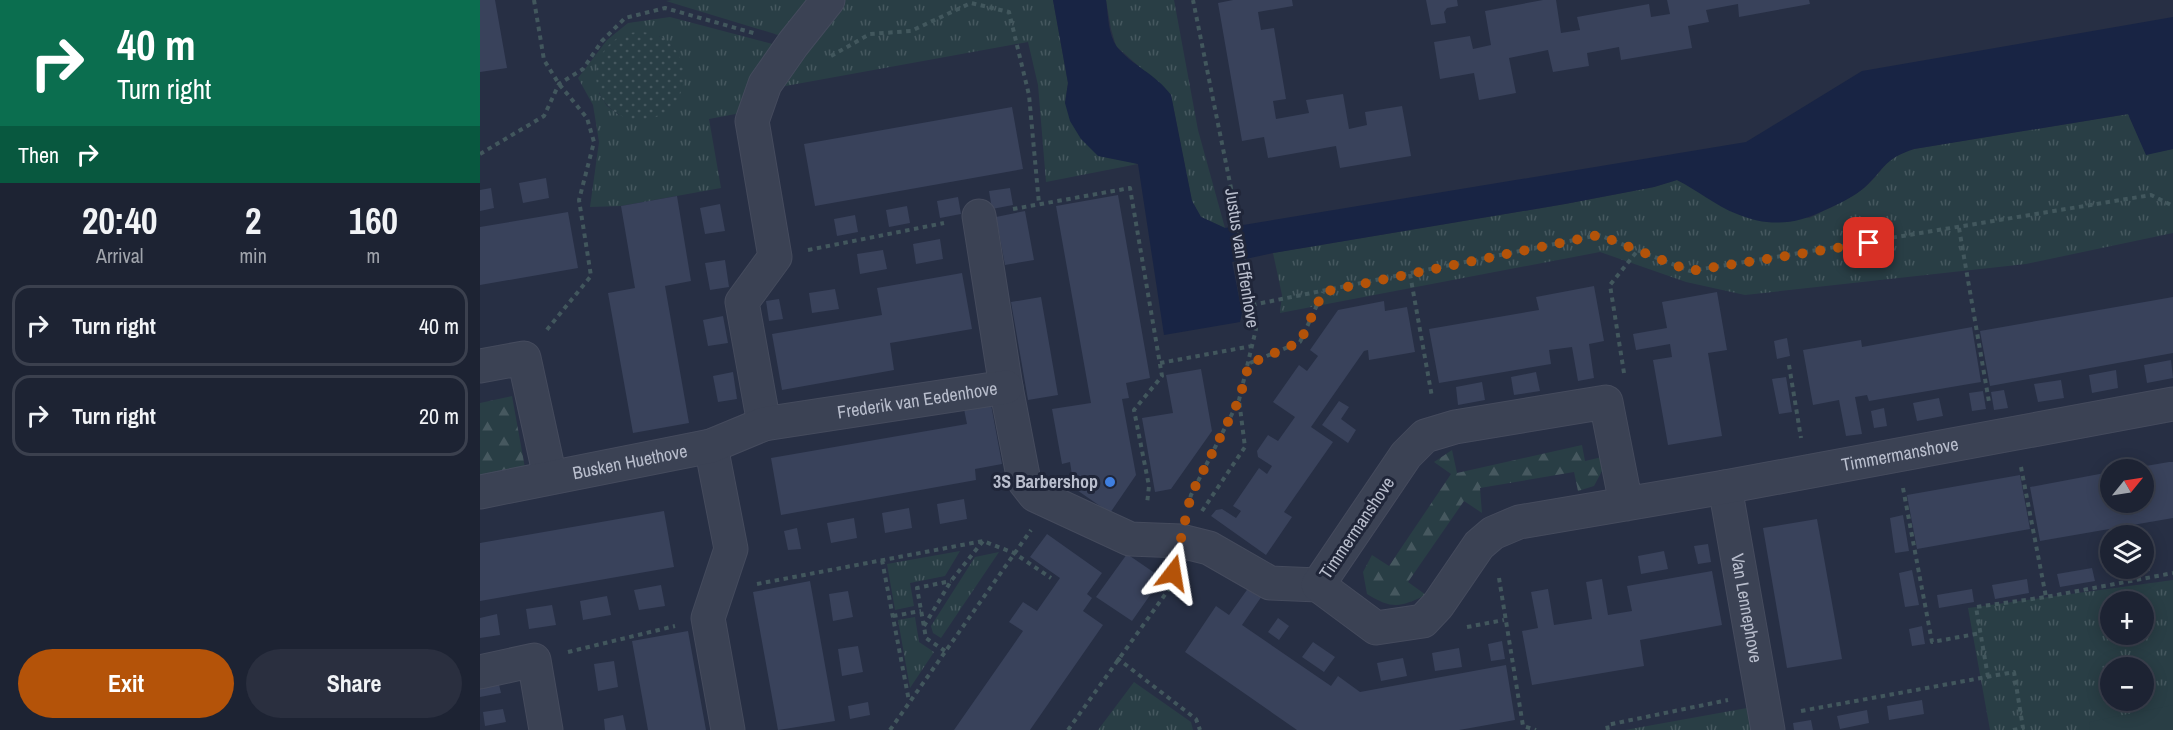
<!DOCTYPE html>
<meta charset="utf-8">
<style>
body{margin:0;font-family:"Archivo Narrow",sans-serif;background:#2a2f3f;color:#f1f3f6;height:100vh;display:flex;flex-direction:column;font-size:22px;white-space:nowrap}
*{box-sizing:border-box;margin:0}
p{font-size:20px;color:#a0a4ac}
.icon{flex:none;width:33px;height:33px;fill:none;stroke:currentColor;stroke-width:2;stroke-linecap:round;stroke-linejoin:round}
.map{position:relative;flex:1;overflow:hidden}
.panel{display:flex;flex-direction:column;background:#1d2333;width:480px}
.panel>*{flex:none}
.hud{background:#0b6e4f;color:#fff;overflow:hidden}
.needle{width:39px;rotate:60deg}
.tools{position:absolute;left:1620px;top:459px;display:grid;gap:12px}
.tools a{display:grid;place-items:center;width:54px;height:54px;border-radius:50%;background:#1d2333;box-shadow:0 3px 15px #0003,0 0 0 2px #3b404e;font-size:30px}
.pin{position:absolute;display:grid;place-items:center;width:51px;height:51px;color:#fff;margin:-26px;border-radius:12px;box-shadow:0 3px 9px #0006}
.me{position:absolute;width:66px;margin:-33px;rotate:14deg;stroke-linejoin:round;filter:drop-shadow(0 0 4px #0008)}
.turn{display:flex;align-items:center;gap:21px;height:126px;padding:0 18px;font-size:27px}
.turn .icon{width:78px;height:78px;stroke-width:2.5}
.turn b{display:block;font-size:42px;line-height:51px}
.then{display:flex;align-items:center;height:57px;padding:0 18px;background:#0003;gap:12px;font-size:22px}
.eta{display:flex;justify-content:space-evenly;align-items:center;height:102px;text-align:center}
.eta b{font-size:36px;font-weight:700;line-height:42px}
.button{display:flex;gap:12px;margin-top:auto;padding:12px 18px}
.button a{flex:1;height:69px;border-radius:36px;background:#b45309;color:#fff;font-size:24px;font-weight:700;line-height:69px;text-align:center}
.button a+a{background:#2a2f3f;color:#f1f3f6}
ul{padding:0;list-style:none}
li{display:flex;align-items:center;gap:18px;height:81px;margin:0 12px 9px;padding:0 6px;border:3px solid #3b404e;border-radius:18px}
li div{flex:1}
li b{display:block;font-size:22px}
li em{font-style:normal}
main{display:flex;flex:1;min-height:0}
.map>svg:first-child{display:block}
</style>
<main>
<section class="panel">
<div class="hud">
<div class="turn"><svg class="icon" aria-label="right" viewBox="0 0 24 24"><path d="M7 20v-9h11M14 6l5 5-5 5"/></svg><div><b>40 m</b>Turn right</div></div>
<div class="then">Then<svg class="icon" aria-label="right" viewBox="0 0 24 24"><path d="M7 20v-9h11M14 6l5 5-5 5"/></svg></div>
</div>
<div class="eta">
<div><b>20:40</b><p>Arrival</p></div>
<div><b>2</b><p>min</p></div>
<div><b>160</b><p>m</p></div>
</div>
<ul>
<li><svg class="icon" aria-label="right" viewBox="0 0 24 24"><path d="M7 20v-9h11M14 6l5 5-5 5"/></svg><div><b>Turn right</b></div><em>40 m</em></li>
<li><svg class="icon" aria-label="right" viewBox="0 0 24 24"><path d="M7 20v-9h11M14 6l5 5-5 5"/></svg><div><b>Turn right</b></div><em>20 m</em></li>
</ul>
<div class="button"><a>Exit</a><a>Share</a></div>
</section>
<div class="map">
<svg width="1693" height="730" viewBox="0 0 1693 730">
<defs>
<pattern id="grass-tufts" width="24" height="20" patternUnits="userSpaceOnUse" patternTransform="scale(1.5)"><rect width="24" height="20" fill="#293e45"/><path d="M3 7l-1-3M5 7V3M7 7l1-3M15 17l-1-3M17 17v-4M19 17l1-3" fill="none" stroke="#46585f"/></pattern>
<pattern id="forest-firs" width="22" height="20" patternUnits="userSpaceOnUse" patternTransform="scale(1.5)"><rect width="22" height="20" fill="#293e45"/><path d="M5 1l3.5 6h-7zM16 11l3.5 6h-7z" fill="#46585f"/></pattern>
<pattern id="park-dots" width="8" height="8" patternUnits="userSpaceOnUse" patternTransform="scale(1.5)"><rect width="8" height="8" fill="#293e45"/><path d="M2 2h.1M6 6h.1" fill="none" stroke="#46585f" stroke-width="1.8" stroke-linecap="round"/></pattern>
</defs>
<rect width="100%" height="100%" fill="#272f44"/>
<path fill="url(#grass-tufts)" fill-rule="evenodd" d="M192,0H335L308,38L186,1Z
M364,0H573L588,83L585,103L640,159L658,164L566,182L558,85L548,42L300,87Z
M626,0H694L718,130L745,228L721,217L712,201L691,95L636,46L631,29Z
M190,17L304,47L261,113L229,119L241,188L141,206L110,207L119,142L113,105L98,78L127,40L148,23ZM179,36L191,45L199,56L139,115L127,106L119,93Z
M1648,114L1666,154L1693,149V233L1546,264L1265,295L1206,282L1120,252L800,313L802,295L793,253L1085,204L1174,187L1197,180L1214,188L1329,218C1347,209 1367,201 1383,189C1406,170 1401,159 1434,149Z
M480,551L465,576L430,583L434,606L415,610L407,564Z
M519,552L461,638L453,633L451,626L495,557Z
M1693,580V730H1510L1488,608ZM1630,602H1664V634H1630ZM1630,668H1664V700H1630Z
M435,617L439,642L454,652L430,688L418,620Z
M654,682L711,722L713,730H618Z
M1267,708L1275,713L1278,730H1145Z"/>
<path fill="url(#forest-firs)" d="M32,396L45,468L0,476V403Z
M1102,445L1105,461L1122,457V471L1114,486L1098,491L1094,472L1000,488L1002,513L984,501L928,582L946,595C920,607 913,610 887,594L883,572L892,555L909,566L971,474L954,462L972,450L977,473Z"/>
<path fill="url(#park-dots)" d="M116 76a44 44 0 1 1 88 0a44 44 0 1 1-88 0Z"/>
<path fill="#293e45" d="M1693,705V730H1610L1609,722Z"/>
<path fill="#182444" d="M573,0H626C628,14 628,35 637,47C651,65 676,74 691,95L712,201L721,217L745,228L1266,142L1382,71L1693,17V149L1666,155L1648,114L1434,149C1404,159 1406,167 1385,187C1374,197 1358,204 1345,210C1315,225 1288,227 1257,214C1236,206 1217,190 1197,180L1174,187L1085,204L793,253L752,262L762,313L760,322L684,335L658,164L618,156L601,139L590,121L585,103L588,83Z"/>
<path fill="#39425b" d="M0,0H15L27,68L0,72Z
M753,0H812L813,6L778,12L781,30L794,28L806,99L793,101L796,119L829,113L826,100L863,94L869,129L887,125L885,112L922,106L931,156L860,168L856,146L788,158L784,137L762,141L738,3Z
M946,0H977L978,6L967,8L964,12L966,23L951,25Z
M1063,0H1076L1081,33L1100,30L1097,17L1169,4L1171,17L1190,14L1187,0H1329L1330,4L1259,17L1258,4L1226,10L1229,22L1208,26L1212,48L1141,60L1139,47L1107,53L1109,66L1073,72L1068,50L1029,58L1036,93L999,100L994,73L960,79L954,42L990,36L993,49L1011,45L1005,11Z
M532,107L543,169L335,206L324,144Z
M66,178L69,198L43,203L39,183Z
M11,188L14,208L0,211V190Z
M530,188L533,205L512,209L509,191Z
M638,195L670,378L646,383L649,398L642,399L656,475L630,513L594,488L590,462L582,464L572,409L611,403L576,206Z
M197,196L211,281L185,286L209,423L153,433L128,293L155,288L141,206Z
M478,197L481,214L460,218L457,201Z
M240,204L245,231L225,234L220,208Z
M427,206L430,223L409,227L406,210Z
M545,211L554,260L525,265L516,217Z
M88,212L98,268L0,285V227Z
M375,215L378,232L357,236L354,219Z
M460,239L463,259L436,264L433,244Z
M403,250L407,269L380,274L377,254Z
M245,260L249,287L230,290L225,263Z
M482,273L492,329L410,343L414,370L302,390L292,334L402,315L397,288Z
M1114,286L1124,341L1109,344L1114,378L1098,381L1092,347L1069,350L1071,364L959,383L949,329L1059,310L1056,297Z
M355,289L359,309L332,313L329,293Z
M1237,292L1247,350L1228,353L1242,436L1188,445L1173,360L1192,357L1190,344L1156,350L1153,334L1187,328L1182,302Z
M561,297L578,395L548,400L531,302Z
M1693,297V353L1510,386L1500,331Z
M299,299L303,319L289,321L286,301Z
M904,301L905,311L927,307L935,352L889,360L888,350L884,351L831,427L853,442L804,512L812,517L786,555L731,516L736,510L742,509L756,518L761,511L753,506L779,468L787,474L792,466L778,457L777,451L788,435L798,441L815,417L793,402L819,365L827,371L838,356L830,350L858,310Z
M243,316L248,343L228,346L223,320Z
M1492,327L1501,382L1389,401L1387,395L1375,397L1382,434L1366,436L1359,400L1333,405L1323,350L1381,340L1382,347Z
M1307,338L1310,356L1297,359L1294,341Z
M1691,360L1693,378L1667,383L1664,365Z
M721,369L732,431L691,489L675,492L662,418L693,413L686,375Z
M1636,370L1638,388L1612,393L1609,375Z
M253,372L257,399L238,402L233,376Z
M1056,372L1060,391L1034,395L1031,377Z
M1306,377L1312,412L1299,414L1292,379Z
M1581,380L1584,398L1558,402L1554,384Z
M1002,382L1005,400L978,405L976,387Z
M1524,390L1528,408L1514,410L1511,392Z
M1503,391L1506,409L1492,411L1489,393Z
M1459,398L1463,416L1437,421L1433,403Z
M510,399L522,464L495,469L496,480L301,515L291,458L487,424L483,404Z
M859,401L869,407L861,419L876,430L868,443L842,425Z
M1404,408L1407,426L1394,428L1391,411Z
M1689,462H1693V518L1560,541L1550,487L1630,472V502H1664V470L1654,468Z
M1540,475L1550,529L1437,549L1427,495Z
M484,499L487,519L460,524L457,504Z
M429,508L432,528L405,533L402,513Z
M184,511L194,567L0,601V543Z
M1423,515L1429,551L1415,553L1410,518Z
M374,518L377,538L351,543L347,523Z
M1337,519L1362,659L1307,668L1283,528Z
M317,528L321,549L308,550L304,531Z
M567,534L622,573L607,594L612,598L603,611L623,625L550,730H474L543,631L529,622L543,602L557,611L580,578L550,557Z
M1228,544L1231,562L1218,564L1214,546Z
M1184,551L1188,569L1161,574L1158,556Z
M647,554L682,578L652,621L616,597Z
M1664,558H1668L1670,571L1635,577L1633,568H1664Z
M1612,568L1615,581L1580,587L1577,574Z
M1432,570L1439,605L1425,607L1419,573Z
M1232,571L1242,625L1160,640L1164,666L1052,685L1042,631L1058,628L1051,592L1068,589L1074,625L1112,619L1106,582L1122,579L1128,615L1152,611L1147,586Z
M1547,579L1549,593L1515,599L1512,585Z
M330,581L355,721L298,730L273,592Z
M181,585L185,606L159,610L154,590Z
M769,587L782,596L762,625L851,686L858,676L880,692L1026,665L1035,720L979,730H817L705,652L736,606L749,615Z
M1492,589L1494,602L1459,608L1457,595Z
M368,591L373,617L353,621L349,594Z
M127,596L131,615L103,620L100,601Z
M72,605L76,625L49,629L46,609Z
M17,614L20,635L0,638V618Z
M798,618L809,626L799,640L788,632Z
M1442,626L1445,644L1432,646L1429,629Z
M208,631L226,730H168L152,641Z
M1022,641L1025,659L1011,661L1008,644Z
M833,642L855,657L844,672L822,657Z
M378,646L383,672L362,676L358,649Z
M979,648L982,667L955,671L952,653Z
M923,658L927,676L901,681L897,663Z
M134,661L138,687L118,691L114,664Z
M18,680L21,693L0,697V683Z
M1442,700L1444,714L1409,720L1407,706Z
M388,702L390,715L370,719L368,706Z
M23,709L26,722L5,726L3,712Z
M1387,710L1389,723L1360,729L1357,716Z
M143,715L146,730H125L124,719Z
M1331,720L1333,730H1314L1313,723Z"/>
<g fill="none" stroke-linecap="round" stroke-linejoin="round">
<g stroke="#454b5d" stroke-width="35">
<g id="minor">
<path d="M499,216L526,387L544,481L555,495L650,539L701,541L729,548L790,583L838,585"/>
<path d="M0,366L44,358L70,477"/>
<path d="M284,424L262,302L295,257L272,121L285,84L313,44L348,0"/>
<path d="M231,446L251,549L228,618L248,730"/>
<path id="s1" d="M1245,487L1288,730"/>
<path id="s2" d="M0,492L231,446L284,424L526,387"/>
<path id="s3" d="M1146,504L1126,402L975,427L945,436L926,455L838,585L896,628L943,621L958,605L999,545L1013,533L1039,522L1245,487L1693,404"/>
<path d="M0,672L54,660L66,730"/>
</g>
</g>
<path stroke="#42575d" stroke-width="4" stroke-dasharray="4.5 4.5" stroke-linecap="butt" d="M54,0L64,60L79,84L107,118L114,142L99,200L111,276L65,332
M351,56L390,34L431,31L491,3L529,12L549,95L559,204
M0,154L64,116L79,84L103,69L122,41L145,18L185,8L277,34
M533,209L650,188L682,376L654,410L669,486L667,504
M1479,228L1509,402
M328,250L464,223
M930,274L952,397
M772,305L1119,235L1210,271L1671,195L1693,206
M680,363L772,346
M770,363L820,342L843,292
M1309,365L1321,438
M1144,373L1130,285L1158,250
M1541,467L1566,597
M1423,488L1452,642L1501,633
M708,506L711,495L759,400L776,329L755,208L713,0
M722,511L765,447L759,400
M402,560L429,701
M1019,578L1043,726L1056,730
M277,584L503,541L534,553L571,578
M413,616L441,611
M444,626L471,581L503,541
M987,627L1024,620
M465,651L446,638L437,588L471,581
M88,652L195,626
M637,658L716,719L720,730
M1508,677L1496,607L1566,597L1693,573
M1321,711L1534,672L1543,728L1533,730
M410,730L551,530
M588,730L689,589L692,575
M1128,730L1127,725L1248,700"/>
<use href="#minor" stroke="#3b4254" stroke-width="33"/>
</g>
<g fill="none" stroke-linecap="round" stroke-linejoin="round">
<path stroke="#b45309" stroke-width="10" stroke-dasharray="0 18" d="M693,573L711,495L759,400L769,364L820,342L843,292L1119,235L1210,271L1389,243"/>
</g>
<circle fill="#3f7fe0" stroke="#202639" stroke-width="2" cx="630" cy="482" r="6"/>
<g text-anchor="middle" stroke-width="6" stroke-linejoin="round" paint-order="stroke">
<g font-size="18" fill="#b9becd" stroke="#202639">
<text transform="translate(762 258) rotate(81)" y="6">Justus van Effenhove</text>
<text dy="6" stroke="none"><textPath href="#s2" startOffset="448">Frederik van Eedenhove</textPath></text>
<text dy="6" stroke="none"><textPath href="#s3" startOffset="1120">Timmermanshove</textPath></text>
<text dy="6" stroke="none"><textPath href="#s2" startOffset="153">Busken Huethove</textPath></text>
<text transform="translate(877 528) rotate(-56)" y="6">Timmermanshove</text>
<text dy="6" stroke="none"><textPath href="#s1" startOffset="123">Van Lennephove</textPath></text>
</g>
<g font-size="18" font-weight="bold" fill="#b9becd" stroke="#202639" text-anchor="end">
<text x="618" y="488">3S Barbershop</text>
</g>
</g>
</svg>
<div class="tools">
<a><svg class="needle" viewBox="-14 -14 28 28"><path d="M0-13l5 13h-10z" fill="#e53935"/><path d="M0 13l5-13h-10z" fill="#a0a4ac"/></svg></a>
<a><svg class="icon" aria-label="layers" viewBox="0 0 24 24"><path d="M12 4l9 5-9 5-9-5zM3 14l9 5 9-5"/></svg></a>
<a>+</a>
<a>−</a>
</div>
<div class="pin" style="left:1389px;top:243px;background:#d93025"><svg class="icon" aria-label="arrive" viewBox="0 0 24 24"><path d="M6 21V4h12l-3 4 3 4H6"/></svg></div>
<svg class="me" style="left:693px;top:573px" viewBox="-20 -20 40 40"><path d="M0-17L14 15 0 8-14 15z" fill="#b45309" stroke="#fff" stroke-width="4"/></svg>
</div>
</main>
